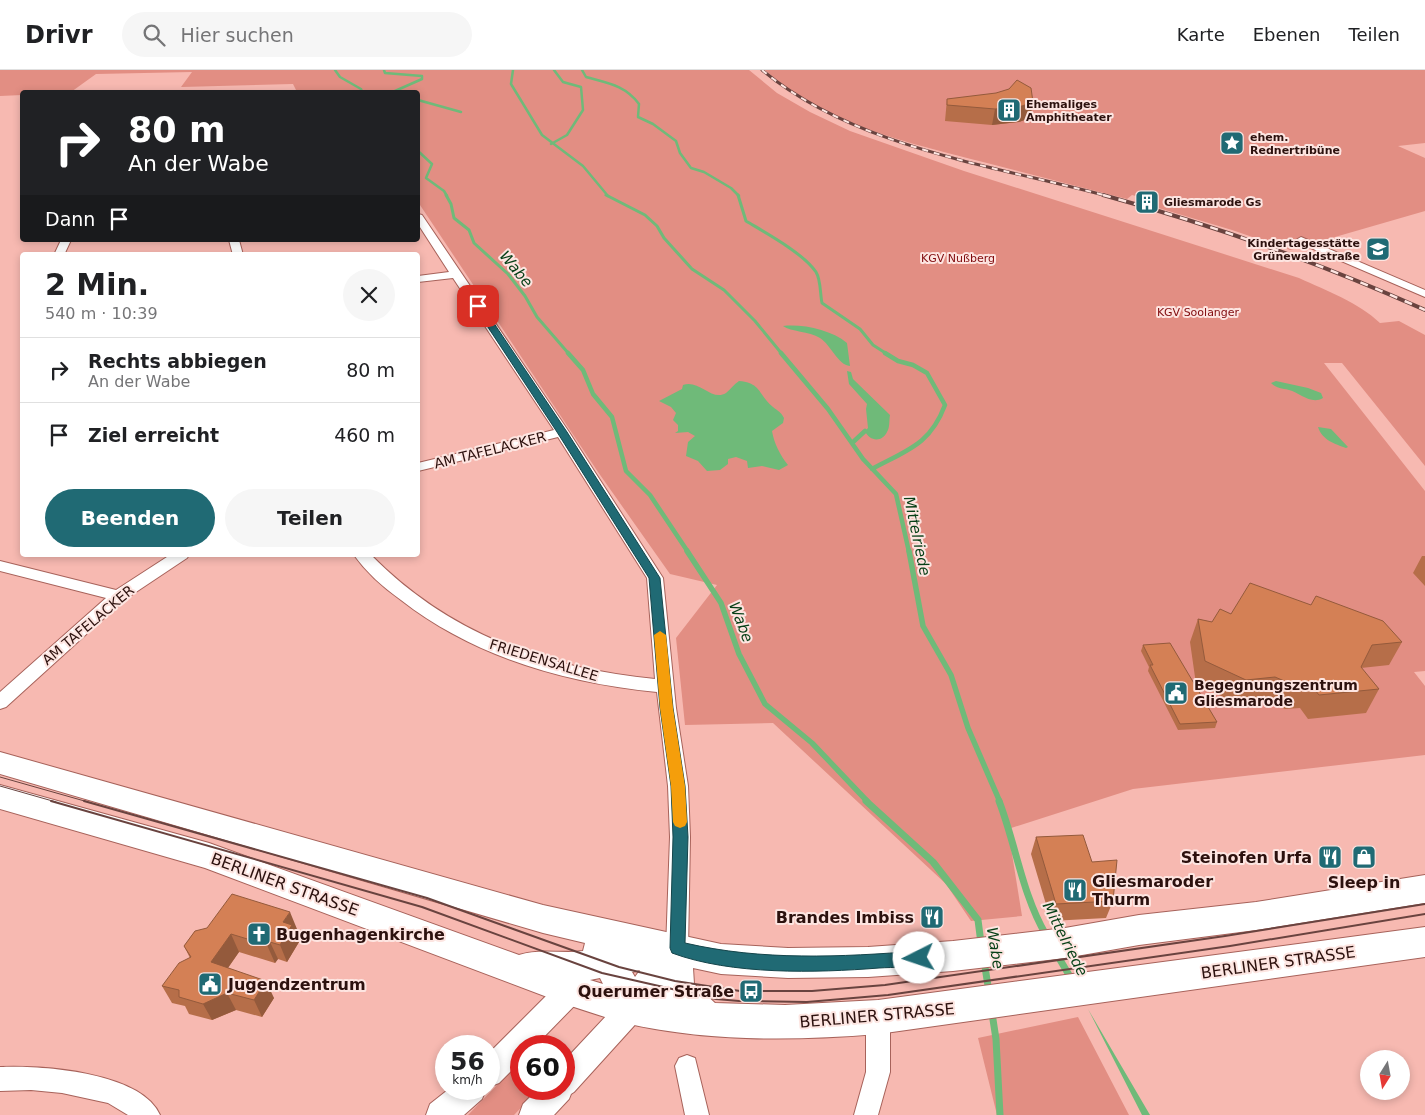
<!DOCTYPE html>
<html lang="de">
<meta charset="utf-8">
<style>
body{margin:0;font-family:"DejaVu Sans",sans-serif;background:#f6f6f6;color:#202124;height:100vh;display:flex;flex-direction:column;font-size:19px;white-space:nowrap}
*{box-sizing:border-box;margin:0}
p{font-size:16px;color:#757577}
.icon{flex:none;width:28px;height:28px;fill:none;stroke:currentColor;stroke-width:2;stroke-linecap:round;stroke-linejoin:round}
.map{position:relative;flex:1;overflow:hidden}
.side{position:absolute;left:20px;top:182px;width:400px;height:305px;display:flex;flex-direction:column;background:#fff;border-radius:5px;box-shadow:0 2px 8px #0003}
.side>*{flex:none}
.banner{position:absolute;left:20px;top:20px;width:400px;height:152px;border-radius:5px;box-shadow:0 2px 8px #0003;background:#202124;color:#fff;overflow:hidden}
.needle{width:32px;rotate:191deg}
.tools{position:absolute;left:1360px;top:980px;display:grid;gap:10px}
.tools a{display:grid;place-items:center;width:50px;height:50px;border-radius:50%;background:#fff;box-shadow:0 2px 8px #0003;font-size:25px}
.speed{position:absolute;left:435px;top:965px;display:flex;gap:10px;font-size:25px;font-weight:700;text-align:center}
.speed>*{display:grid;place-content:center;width:65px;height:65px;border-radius:50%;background:#fff;box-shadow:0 2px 8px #0003;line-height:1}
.speed small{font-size:12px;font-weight:400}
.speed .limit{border:8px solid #d22;background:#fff;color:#111}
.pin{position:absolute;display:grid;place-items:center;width:42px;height:42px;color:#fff;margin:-21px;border-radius:10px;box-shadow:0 2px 8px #0006}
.me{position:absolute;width:55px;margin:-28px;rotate:266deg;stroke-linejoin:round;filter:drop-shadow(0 0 4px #0008)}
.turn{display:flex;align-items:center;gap:18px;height:105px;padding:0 25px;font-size:22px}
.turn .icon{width:65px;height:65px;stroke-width:2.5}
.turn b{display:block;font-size:35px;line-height:42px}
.then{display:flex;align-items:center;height:48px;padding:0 25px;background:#0003;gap:10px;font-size:19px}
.round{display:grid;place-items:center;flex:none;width:52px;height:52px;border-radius:26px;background:#f6f6f6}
.summary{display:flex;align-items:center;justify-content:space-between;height:85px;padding:0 25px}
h1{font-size:30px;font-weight:800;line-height:38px}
.primary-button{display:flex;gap:10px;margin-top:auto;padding:10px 25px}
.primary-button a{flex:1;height:58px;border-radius:30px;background:#206a74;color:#fff;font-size:20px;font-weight:800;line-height:58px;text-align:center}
.primary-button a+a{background:#f6f6f6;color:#202124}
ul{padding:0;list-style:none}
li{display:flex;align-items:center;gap:15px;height:65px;padding:0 25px;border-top:1px solid #e0e0e0}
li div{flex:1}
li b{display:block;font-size:19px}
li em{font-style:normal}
header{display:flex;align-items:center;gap:30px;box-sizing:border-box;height:70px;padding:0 25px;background:#fff;border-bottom:1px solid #e0e0e0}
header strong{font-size:24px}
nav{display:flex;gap:28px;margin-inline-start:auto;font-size:18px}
.search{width:350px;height:45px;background:#f6f6f6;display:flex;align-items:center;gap:12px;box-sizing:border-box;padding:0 18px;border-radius:28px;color:#757577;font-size:19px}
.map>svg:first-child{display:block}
</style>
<header>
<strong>Drivr</strong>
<div class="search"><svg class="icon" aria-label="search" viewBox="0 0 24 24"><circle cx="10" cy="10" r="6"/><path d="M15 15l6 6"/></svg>Hier suchen</div>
<nav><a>Karte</a><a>Ebenen</a><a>Teilen</a></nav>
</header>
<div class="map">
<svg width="1425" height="1045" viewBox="0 0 1425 1045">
<rect width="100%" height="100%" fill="#f7b9b1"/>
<path fill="#e28e83" d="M0,0H749L777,23L810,42L850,61L964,101L1299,208C1327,221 1358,232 1380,253L1399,251L1425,265V396L1342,293H1324L1425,421V601L1414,602L1425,616V685L1133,719L1008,759L1022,846L971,851L946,814L773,653L685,655L676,568L717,515L670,504L598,402L418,132V22H297L293,14L181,17L192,2L96,4L71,22H22V25L0,26Z
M765,0H1425V73L1398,76L1425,88V141L1290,180L1232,160L1155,137L1159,132L1132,125L1127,129C1080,117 1034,105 987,93C913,74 821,54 765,0Z
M1078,947L1129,1045H997L978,968Z
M521,990V1019H539L514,1045H468Z"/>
<path fill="#6fba79" d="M783,256C804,254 831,260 847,273L850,296C838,295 831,275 820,268C809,261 791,262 783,256Z
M847,301L851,302L853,309L890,345C889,350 890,358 887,362C882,373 869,371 865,361L868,358L866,339L867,334L849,314Z
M739,311C762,313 758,325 773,337C778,341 781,342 784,348L783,353L772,361C774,373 780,385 788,395L779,400L762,396L748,398L747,391L736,387L728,389V394L720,400L707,401L698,391L686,386L688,372L695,366L688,362L675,363L678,361V355L673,350L676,343L671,337L659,331L682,319L683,315C699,309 712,332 726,323C730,320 734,314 739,311Z
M1276,311L1308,318L1321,323L1323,328C1311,335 1300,323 1289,320C1282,318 1277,319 1271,313Z
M1318,357L1331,359L1348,377L1346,378C1335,374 1322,370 1318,357Z
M1088,939L1150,1045H1142Z"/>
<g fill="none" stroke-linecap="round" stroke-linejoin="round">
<path stroke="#6fba79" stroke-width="2.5" d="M335,0L340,7L361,19L362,22
M384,0L385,3L422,6V9L395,21L398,22
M513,0L511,14L542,65L583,96L608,126
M582,0L586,7C607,13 625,15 639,34L638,47L653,54L676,71L680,83L691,98L704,102L731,118L739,126
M418,30L461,42
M551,74L567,65L583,40L581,17L563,12L554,0
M418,81L432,94L426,108L444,121L447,126"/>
<path stroke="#6fba79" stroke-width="3" d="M446,125L451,134L454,148L469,160L474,173L508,204L525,226L537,247L569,284
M606,125L645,145L657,156L664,168L692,199L724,220L755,251L782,284
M738,125L746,151C766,163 803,183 816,202C821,210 820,224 822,233L860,259L873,275L887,284"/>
<path stroke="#6fba79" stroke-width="4.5" d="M568,283L583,300L593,324L612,347L626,401L650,425L688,482
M781,283L828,339L863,389L896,424L909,482
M852,373L865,361
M872,399C907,380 930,375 945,335L927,303L913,295L898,291L885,283"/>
<path stroke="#6fba79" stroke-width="5.5" d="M687,481L721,533L739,584L765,634L812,673L868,732
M909,481L923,556L951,605L968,658L1000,732"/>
<path stroke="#6fba79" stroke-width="7" d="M866,731L933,792L978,850L981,873
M999,731C1016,775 1022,824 1046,865
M1056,883L1072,910
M984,891L989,922
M992,943L996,969L1000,1045"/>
<g stroke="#a7625a" stroke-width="2">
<path id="minor" d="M418,144L422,145L569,362L663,508L676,638L688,716L690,767L688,879L685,886L677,889L669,886L666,879L670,767L668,716L657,622C566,613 474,587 401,530C384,518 366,502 354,485H371C450,565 545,598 655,609L647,508L558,367L418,401V393L554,360L453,208L418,212V206L449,202L418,154Z
M1301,167L1425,220V227L1297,172L1296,170Z
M61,170H71L64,185H54Z
M229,170H239L243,185H233Z
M170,485H189L187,488L124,530L6,637L0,639V622L106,528L0,501V491L116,520Z
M878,936L886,939L890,947V1002L878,1045H854L866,1002V947L870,939Z
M687,985L695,988L709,1045H685L675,996L679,988Z
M0,997C40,995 142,1002 160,1045H128L108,1033L62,1023L31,1020L0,1021Z"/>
</g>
<g stroke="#a7625a" stroke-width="2">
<path id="tertiary" d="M571,907L581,911L585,920L581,929L535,976H521V991L499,1013L489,1017V983L561,911Z
M632,925L642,929L646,938L642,947L574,1022L571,1024L569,1029L554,1045H519L523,1034L538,1019H564V991L622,929Z
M449,1019H486L482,1029L464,1045H426L430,1034Z"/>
</g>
<g stroke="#a7625a" stroke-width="2">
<path id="primary" d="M0,682L543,835L721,874L788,878L868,877L953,871L1065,858L1139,845L1256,832L1425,805V833L1256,860L1139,875L1065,888L953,901L868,907L788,908L721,904L693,898L694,914L715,933L785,935L878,930L1425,857V887L878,964C793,971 708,972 625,953C607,948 589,942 571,936L205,798L0,739V715L209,773L519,885C539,878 562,884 583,881L585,873L543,863L0,704ZM640,900L635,907L632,902ZM600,908L603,914L590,910Z"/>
</g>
<use href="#minor" fill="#fff" fill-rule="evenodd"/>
<use href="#tertiary" fill="#fff" fill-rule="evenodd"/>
<use href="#primary" fill="#fff" fill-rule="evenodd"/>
<path stroke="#69433f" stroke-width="1" d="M0,707L88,732
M0,716L56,732"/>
<path stroke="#69433f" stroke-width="2" d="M51,731L422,837L602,903L716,929L739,931L807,932L888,925L1230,876L1425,844
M84,731L427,828L619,897L675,911L740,921H812L885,915L1225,866L1425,834"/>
<g stroke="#69433f" stroke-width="3">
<path id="rail-far1" d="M762,0C856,78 992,95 1107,126"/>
</g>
<g stroke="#69433f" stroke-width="4">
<path id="rail" d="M1103,125C1213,155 1320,193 1425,240"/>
</g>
<use href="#rail-far1" stroke="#fde5e1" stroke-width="2" stroke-dasharray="6" stroke-linecap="butt"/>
<use href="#rail" stroke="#fde5e1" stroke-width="2.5" stroke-dasharray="8" stroke-linecap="butt"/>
</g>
<path fill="#b66e49" d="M947,29L1033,32L1030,48L1019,52L992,55L945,51Z
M1422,486H1425V516L1413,503Z
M1231,544L1402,572L1389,595L1361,598L1379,619L1366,643L1308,649L1300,638L1285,639L1265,630L1236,633L1196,614L1190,572L1198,549L1212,552Z
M1143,575L1217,652L1215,658L1178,660L1148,601L1149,597L1141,581Z
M1036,767L1092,792L1113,831L1106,848L1051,851L1031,784Z
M297,859L295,861L299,872L287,892L278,889L275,893L239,882L228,898L274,928L262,947L236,940L212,950L189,944L185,936L172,933L162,916L190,888L184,876L195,861Z"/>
<path fill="#945a3c" d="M1033,32L1030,48L1019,52L992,55L995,39Z
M290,842L297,859L295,861L299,872L287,892L280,875L283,852Z
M231,864L239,882L220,909L211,892Z
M270,872L278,889L275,893L267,875Z
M266,911L274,928L262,947L254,930Z
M227,923L236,940L212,950L203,934Z"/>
<path fill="#d48055" stroke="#945a3c" d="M1017,10L1031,18L1033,32L1022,36L995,39L947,35V29L996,23L1009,19Z
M1250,513L1311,535L1316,526L1383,551L1402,572L1372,575L1361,597L1379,619L1319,625L1311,615L1296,616L1275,607L1246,610L1205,591L1198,549L1212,552L1220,539L1231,544Z
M1170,573L1217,652L1180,654L1150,595H1153L1143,575Z
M1083,765L1092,792L1117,790L1113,831L1056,834L1036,767Z
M232,824L290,842L283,852L292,855L280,875L270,872L267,875L231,864L211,892L266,911L254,930L227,923L203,934L179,927V920L162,916L179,893L191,887L184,876L195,861L207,858Z"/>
<path fill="#206a74" stroke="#15454b" d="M478,233L481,234L567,362L660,508L673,638L685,716L688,767L685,873C762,891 841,887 919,881L925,883L927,888L925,893C911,898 894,897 879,898C816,903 731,905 672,883L670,878L673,767L671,716L660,638L649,508L557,362L474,236Z"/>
<path fill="#f59e0b" d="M660,561L666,565L673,638L685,716L687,752L685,756L680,758L675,756L673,752L671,716L660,638L654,565Z"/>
<defs>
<g id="building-square" transform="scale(1.25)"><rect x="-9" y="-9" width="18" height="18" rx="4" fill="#206a74" stroke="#fde5e1"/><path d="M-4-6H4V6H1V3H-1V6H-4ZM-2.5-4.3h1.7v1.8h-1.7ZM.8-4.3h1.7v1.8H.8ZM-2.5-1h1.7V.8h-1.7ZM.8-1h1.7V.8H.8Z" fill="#fff"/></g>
<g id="sight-square" transform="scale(1.25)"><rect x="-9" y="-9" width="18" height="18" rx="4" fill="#206a74" stroke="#fde5e1"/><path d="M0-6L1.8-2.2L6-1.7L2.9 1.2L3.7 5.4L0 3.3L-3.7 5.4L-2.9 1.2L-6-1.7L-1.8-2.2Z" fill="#fff"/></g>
<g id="school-square" transform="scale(1.25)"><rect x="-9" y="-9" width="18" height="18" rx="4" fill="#206a74" stroke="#fde5e1"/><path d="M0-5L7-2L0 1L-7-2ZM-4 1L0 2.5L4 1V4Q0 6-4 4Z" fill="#fff"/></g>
<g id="civic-square" transform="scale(1.25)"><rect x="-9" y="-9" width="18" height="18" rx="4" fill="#206a74" stroke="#fde5e1"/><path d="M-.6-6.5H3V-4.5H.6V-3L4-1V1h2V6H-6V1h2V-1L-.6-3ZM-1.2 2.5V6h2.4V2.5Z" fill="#fff"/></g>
<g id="restaurant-square" transform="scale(1.25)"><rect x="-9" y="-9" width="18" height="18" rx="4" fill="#206a74" stroke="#fde5e1"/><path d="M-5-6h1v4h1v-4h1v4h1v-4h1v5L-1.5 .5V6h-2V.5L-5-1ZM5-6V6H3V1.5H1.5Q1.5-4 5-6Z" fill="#fff"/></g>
<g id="shop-square" transform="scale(1.25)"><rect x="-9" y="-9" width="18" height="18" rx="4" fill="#206a74" stroke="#fde5e1"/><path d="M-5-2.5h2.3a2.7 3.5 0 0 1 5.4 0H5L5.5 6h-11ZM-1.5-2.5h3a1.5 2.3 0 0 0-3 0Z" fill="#fff"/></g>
<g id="church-square" transform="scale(1.25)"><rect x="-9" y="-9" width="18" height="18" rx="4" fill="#206a74" stroke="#fde5e1"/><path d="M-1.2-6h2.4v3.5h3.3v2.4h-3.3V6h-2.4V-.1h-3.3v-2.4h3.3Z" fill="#fff"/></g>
<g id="bus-square" transform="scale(1.25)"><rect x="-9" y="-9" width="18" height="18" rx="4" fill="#206a74" stroke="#fde5e1"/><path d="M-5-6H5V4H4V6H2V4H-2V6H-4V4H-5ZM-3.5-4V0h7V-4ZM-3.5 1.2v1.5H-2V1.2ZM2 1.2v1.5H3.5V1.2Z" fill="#fff"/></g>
</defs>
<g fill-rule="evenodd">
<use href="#building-square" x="1009" y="40"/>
<use href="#sight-square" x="1232" y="73"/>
<use href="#building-square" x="1147" y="132"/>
<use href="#school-square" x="1378" y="179"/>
<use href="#civic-square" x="1176" y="623"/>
<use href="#restaurant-square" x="1330" y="787"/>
<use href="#shop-square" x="1364" y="787"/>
<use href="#restaurant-square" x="1075" y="820"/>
<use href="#restaurant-square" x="932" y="847"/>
<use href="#church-square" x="259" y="864"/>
<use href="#civic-square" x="210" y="914"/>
<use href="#bus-square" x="751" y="921"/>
</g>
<g text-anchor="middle" stroke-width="4" stroke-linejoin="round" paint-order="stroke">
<g font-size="11" font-weight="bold" fill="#2c110e" stroke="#fde5e1" text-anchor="start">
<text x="1026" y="38">Ehemaliges<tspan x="1026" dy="13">Amphitheater</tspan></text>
<text x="1250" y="71">ehem.<tspan x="1250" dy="13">Rednertribüne</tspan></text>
<text x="1164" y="136">Gliesmarode Gs</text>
<text x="1360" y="177" text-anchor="end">Kindertagesstätte<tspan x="1360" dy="13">Grünewaldstraße</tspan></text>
</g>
<g font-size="11" fill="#800a0d" stroke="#fde5e1">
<text x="958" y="192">KGV Nußberg</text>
<text x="1198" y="246">KGV Soolanger</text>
</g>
<g font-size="14" fill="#2c110e" stroke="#fde5e1">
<text transform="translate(490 380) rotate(-14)" y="5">AM TAFELACKER</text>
<text transform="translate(88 555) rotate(-40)" y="5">AM TAFELACKER</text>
<text transform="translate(544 590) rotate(17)" y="5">FRIEDENSALLEE</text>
</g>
<g font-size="14" font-weight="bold" fill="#2c110e" stroke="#fde5e1" text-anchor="start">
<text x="1194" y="620">Begegnungszentrum<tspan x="1194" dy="16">Gliesmarode</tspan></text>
</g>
<g font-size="15" font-style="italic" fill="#063f16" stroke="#fde5e1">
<text transform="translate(516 199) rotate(50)" y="5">Wabe</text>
<text transform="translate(917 466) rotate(78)" y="5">Mittelriede</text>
<text transform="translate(741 552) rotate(69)" y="5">Wabe</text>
<text transform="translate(1065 869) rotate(63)" y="5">Mittelriede</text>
<text transform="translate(995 878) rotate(81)" y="5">Wabe</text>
</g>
<g font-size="16" font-weight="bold" fill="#2c110e" stroke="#fde5e1" text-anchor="end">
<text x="1312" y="793">Steinofen Urfa</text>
<text x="1092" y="817" text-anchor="start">Gliesmaroder<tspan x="1092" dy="18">Thurm</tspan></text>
<text x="1364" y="818" text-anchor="middle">Sleep in</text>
<text x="914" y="853">Brandes Imbiss</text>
<text x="276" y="870" text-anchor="start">Bugenhagenkirche</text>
<text x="228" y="920" text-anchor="start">Jugendzentrum</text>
<text x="734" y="927">Querumer Straße</text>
</g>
<g font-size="16" fill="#2c110e" stroke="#fde5e1">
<text transform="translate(285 814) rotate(20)" y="6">BERLINER STRASSE</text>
<text transform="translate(1278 892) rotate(-8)" y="6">BERLINER STRASSE</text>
<text transform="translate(877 945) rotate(-5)" y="6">BERLINER STRASSE</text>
</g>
</g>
</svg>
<div class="tools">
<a><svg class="needle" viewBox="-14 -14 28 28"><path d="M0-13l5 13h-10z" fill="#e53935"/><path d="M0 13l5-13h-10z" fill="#757577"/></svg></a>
</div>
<div class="speed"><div>56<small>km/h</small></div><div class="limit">60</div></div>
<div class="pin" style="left:478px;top:236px;background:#d93025"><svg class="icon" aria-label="arrive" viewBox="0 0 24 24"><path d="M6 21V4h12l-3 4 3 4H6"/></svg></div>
<svg class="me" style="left:919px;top:888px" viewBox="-20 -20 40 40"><circle r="19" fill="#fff"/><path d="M0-13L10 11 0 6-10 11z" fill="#206a74"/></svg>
<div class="banner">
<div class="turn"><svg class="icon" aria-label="right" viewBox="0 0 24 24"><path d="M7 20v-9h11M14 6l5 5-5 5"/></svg><div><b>80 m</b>An der Wabe</div></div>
<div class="then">Dann<svg class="icon" aria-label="arrive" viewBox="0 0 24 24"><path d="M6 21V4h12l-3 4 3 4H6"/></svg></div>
</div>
<section class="side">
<div class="summary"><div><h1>2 Min.</h1><p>540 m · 10:39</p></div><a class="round"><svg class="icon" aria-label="close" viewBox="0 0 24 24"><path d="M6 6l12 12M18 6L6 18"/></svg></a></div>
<ul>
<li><svg class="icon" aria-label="right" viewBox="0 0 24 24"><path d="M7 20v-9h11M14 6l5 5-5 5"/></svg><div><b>Rechts abbiegen</b><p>An der Wabe</p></div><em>80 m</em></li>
<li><svg class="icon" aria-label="arrive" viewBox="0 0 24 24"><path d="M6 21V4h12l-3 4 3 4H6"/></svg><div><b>Ziel erreicht</b></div><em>460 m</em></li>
</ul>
<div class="primary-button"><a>Beenden</a><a>Teilen</a></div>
</section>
</div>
